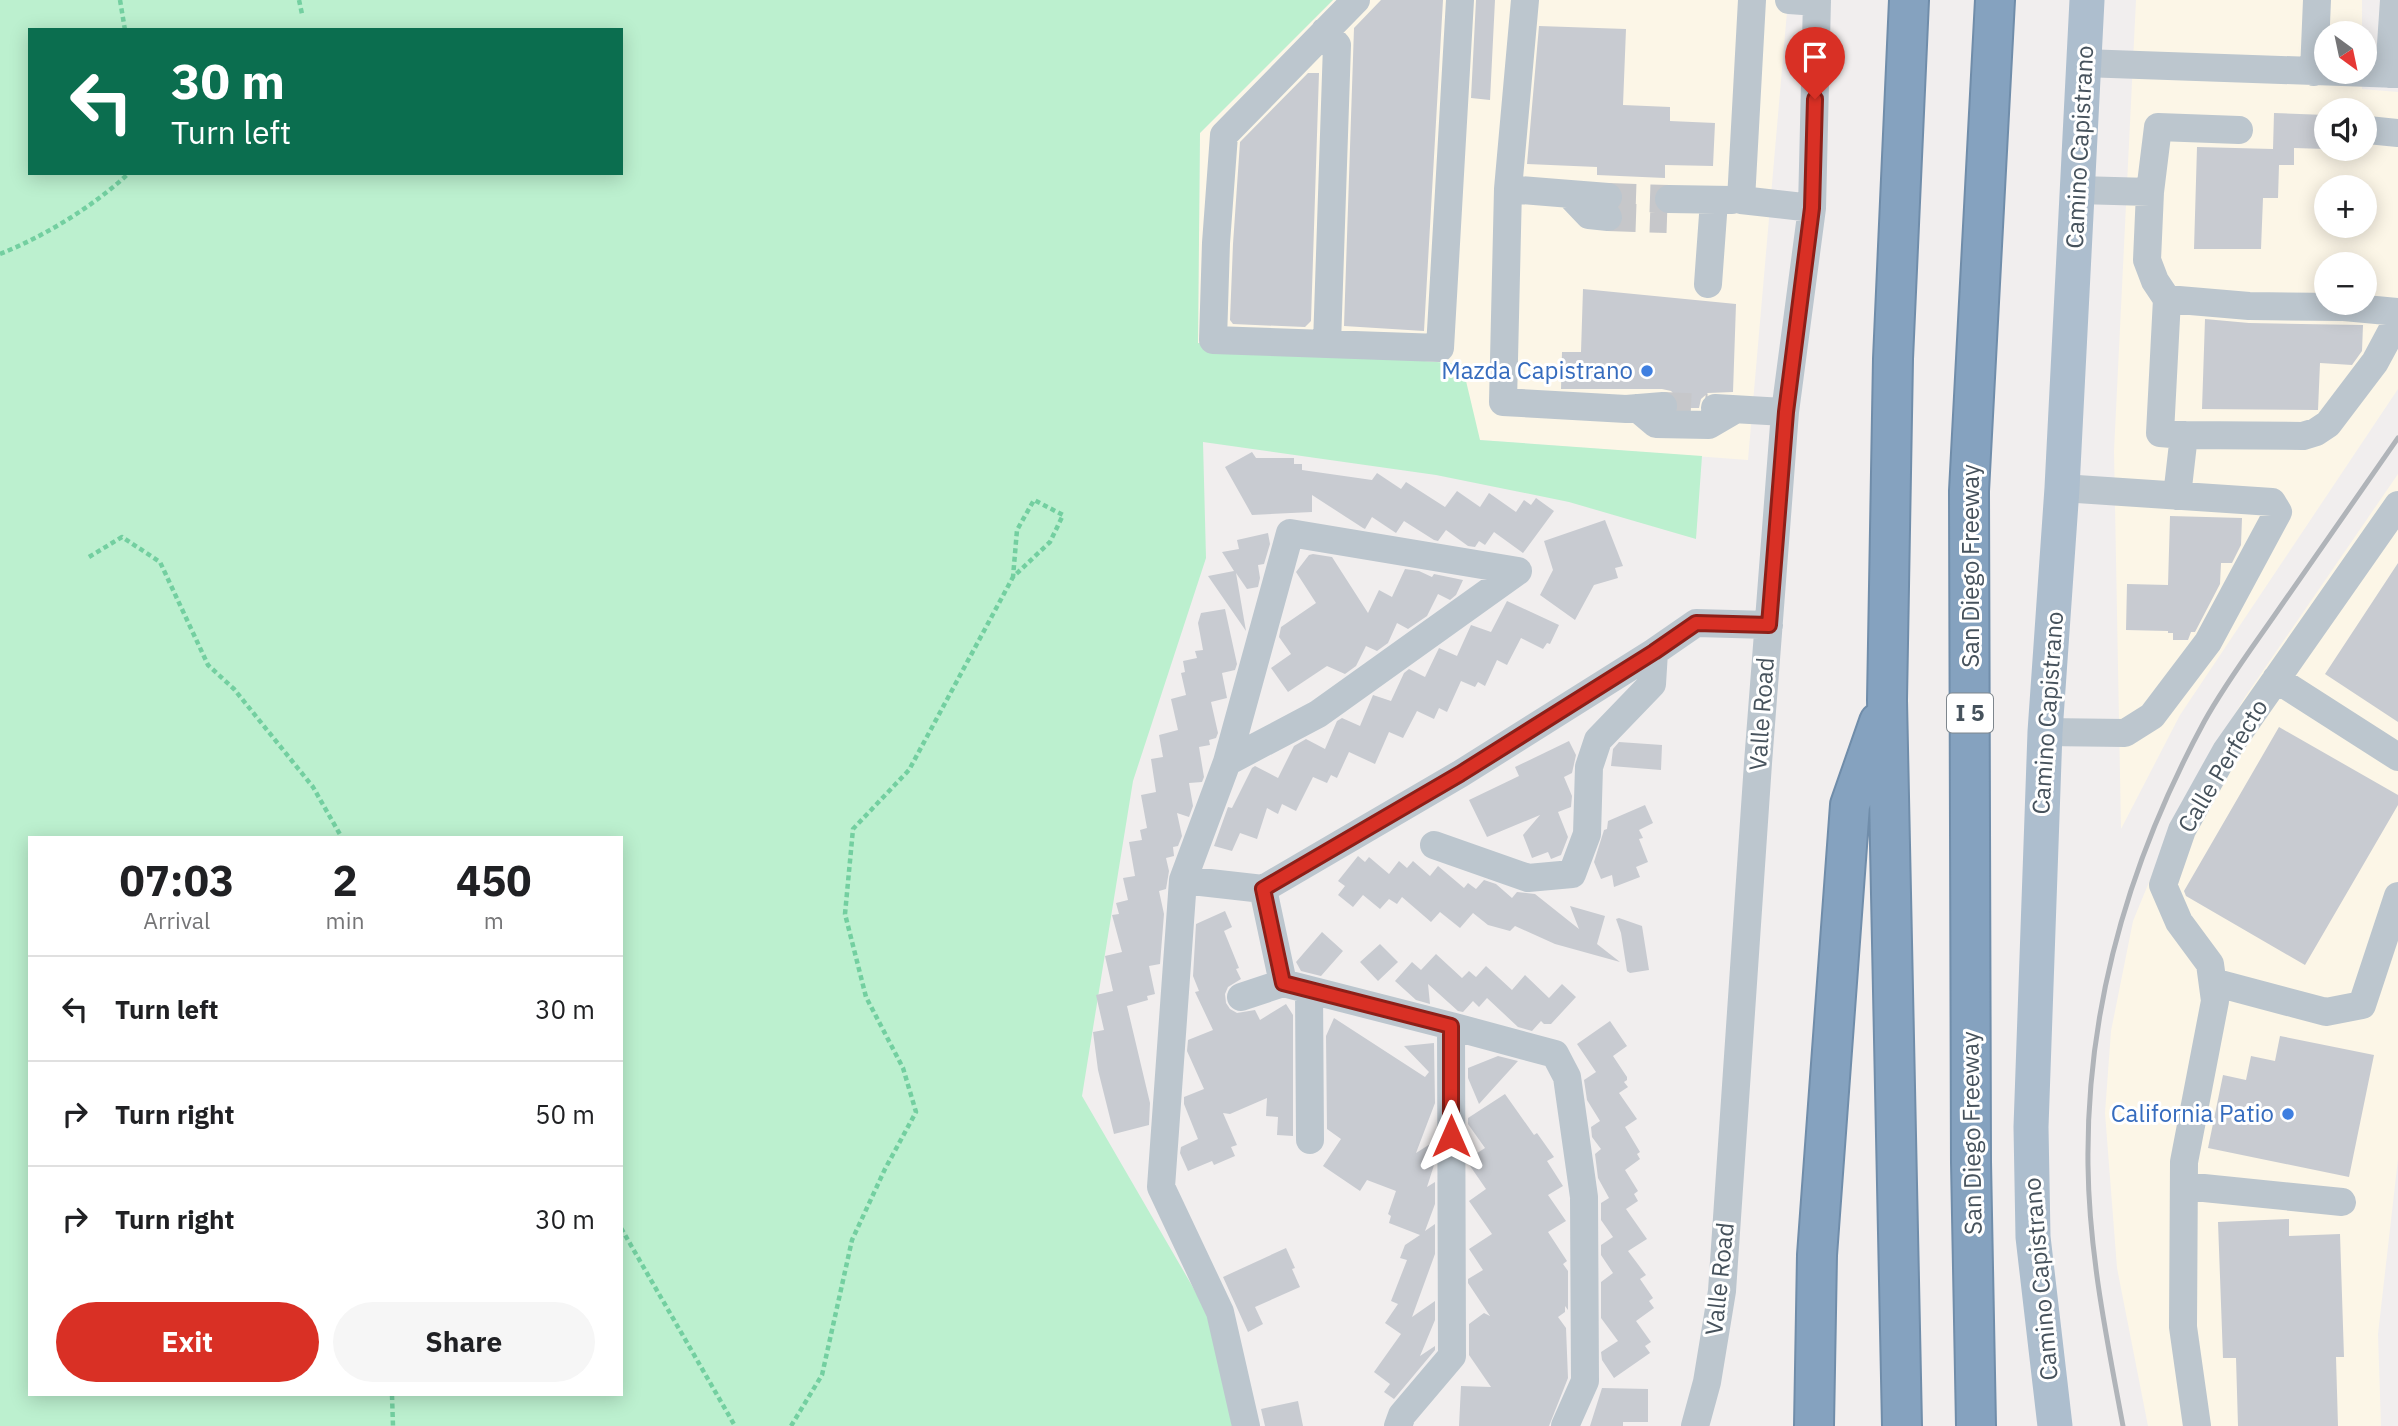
<!DOCTYPE html>
<meta charset="utf-8">
<style>
body{margin:0;font-family:"IBM Plex Sans",sans-serif;background:#f6f6f6;color:#202124;height:100vh;display:flex;flex-direction:column;font-size:26px;white-space:nowrap}
*{box-sizing:border-box;margin:0}
p{font-size:23px;color:#757577}
.icon{flex:none;width:38px;height:38px;fill:none;stroke:currentColor;stroke-width:2;stroke-linecap:round;stroke-linejoin:round}
.map{position:relative;flex:1;overflow:hidden}
.sheet{position:absolute;left:28px;top:836px;width:595px;height:560px;display:flex;flex-direction:column;background:#fff;border-radius:0px;box-shadow:0 4px 18px #0003}
.sheet>*{flex:none}
.top-card{position:absolute;left:28px;top:28px;width:595px;height:147px;border-radius:0px;box-shadow:0 4px 18px #0003;background:#0b6e4f;color:#fff;overflow:hidden}
.needle{width:46px;rotate:147deg}
.buttons{position:absolute;left:2314px;top:21px;display:grid;gap:14px}
.buttons a{display:grid;place-items:center;width:63px;height:63px;border-radius:50%;background:#fff;box-shadow:0 4px 18px #0003;font-size:35px}
.pin{position:absolute;display:grid;place-items:center;width:60px;height:60px;color:#fff;margin:-72px -30px;border-radius:50% 50% 50% 0;rotate:-45deg;box-shadow:0 0 7px #0007}
.pin .icon{rotate:45deg}
.me{position:absolute;width:77px;margin:-38px;rotate:0deg;stroke-linejoin:round;filter:drop-shadow(0 0 5px #0008)}
.turn{display:flex;align-items:center;gap:24px;height:147px;padding:0 28px;font-size:32px}
.turn .icon{width:91px;height:91px;stroke-width:2.5}
.turn b{display:block;font-size:49px;line-height:60px}
.eta{display:flex;justify-content:space-evenly;align-items:center;height:119px;text-align:center}
.eta b{font-size:42px;font-weight:800;line-height:49px}
.button{display:flex;gap:14px;margin-top:auto;padding:14px 28px}
.button a{flex:1;height:80px;border-radius:42px;background:#d93025;color:#fff;font-size:28px;font-weight:800;line-height:80px;text-align:center}
.button a+a{background:#f6f6f6;color:#202124}
ul{padding:0;list-style:none}
li{display:flex;align-items:center;gap:21px;height:105px;padding:0 28px;border-top:2px solid #e0e0e0}
li div{flex:1}
li b{display:block;font-size:26px}
li em{font-style:normal}
.map>svg:first-child{display:block}
</style>
<div class="map">
<svg width="2398" height="1426" viewBox="0 0 2398 1426">
<rect width="100%" height="100%" fill="#f1eeee"/>
<path fill="#fcf6e7" fill-rule="evenodd" d="M1333,0H1788L1748,460L1480,440L1198,343L1200,133Z
M2136,0H2362V33H2326V72H2362V89L2398,92V389L2180,715L2121,829L2114,451ZM2326,110H2364V149H2326ZM2326,187H2364V226H2326ZM2326,264H2364V303H2326Z
M2398,474V1159L2378,1334L2381,1426H2148L2117,1268L2105,1113L2111,1031L2133,921L2182,802L2245,697Z"/>
<path fill="#bcf0cf" fill-rule="evenodd" d="M0,0H1333L1200,133L1198,343L1462,364L1480,440L1702,456L1696,539L1569,502L1436,475L1203,442L1206,558L1133,781L1082,1096L1209,1315L1232,1426H0ZM30,30H621V173H30ZM30,838H621V1395H30Z"/>
<path fill="#c8cbd1" d="M1381,0H1443L1424,331L1344,326L1354,28Z
M1476,0H1495L1490,100L1471,98Z
M1539,26L1626,29L1623,105L1670,107V121L1715,123L1713,166L1665,165V178L1597,175V167L1527,164Z
M1308,73H1319L1311,321L1305,327L1233,324L1230,320L1233,244L1240,142Z
M2274,113L2326,115V149L2294,148V165H2279L2278,198H2263L2261,249H2194L2197,147L2273,149Z
M1583,289L1736,304L1733,392L1708,393L1701,399L1699,408H1679L1676,396L1671,391L1662,389H1561L1562,352H1581Z
M2205,319L2249,323L2363,325L2362,351L2352,365L2320,363L2318,410L2202,409Z
M1252,452L1256,458H1294V464H1302V470L1372,480L1377,473L1401,489L1406,482L1445,507L1457,491L1480,507L1489,493L1516,512L1524,500L1531,505L1536,498L1554,511L1523,553L1494,532L1485,545L1479,541L1475,547L1468,546L1446,530L1438,541L1434,540L1404,521L1396,533L1372,517L1365,529L1363,528L1312,495V512L1252,515L1225,467Z
M2170,516L2242,518L2241,545L2232,563H2221L2220,584L2195,632H2191L2188,640H2173V633H2168V631L2126,630L2127,584L2168,585Z
M1605,520L1623,566L1615,568L1618,578L1594,585L1575,620L1540,595L1553,570L1544,541Z
M1268,533L1270,544L1264,564L1258,565L1260,578L1258,587L1247,589L1236,573L1246,631L1208,576L1234,571L1222,552L1239,549L1237,540Z
M1313,554L1332,557L1368,613L1379,590L1392,597L1405,569L1419,571L1432,577L1434,574L1463,580L1456,595L1450,600L1438,594L1427,616L1408,629L1397,623L1388,643L1377,651L1366,646L1356,666L1345,674L1327,666L1288,692L1271,668L1291,654L1279,637L1281,627L1316,603L1296,572L1309,555Z
M2398,563V722L2325,674Z
M1507,601L1559,625L1550,644L1547,643L1543,649L1521,638L1507,665L1497,660L1485,686L1478,682L1475,687L1461,681L1447,712L1439,708L1434,719L1417,711L1403,738L1389,732L1375,764L1349,752L1337,778L1331,775L1327,783L1313,777L1296,811L1282,804L1278,814L1267,808L1257,839L1240,833L1232,851L1214,846L1228,807L1232,808L1252,768L1255,766L1278,778L1294,746L1306,739L1325,749L1337,721L1342,718L1360,726L1373,695L1391,701L1404,673L1409,669L1425,677L1439,648L1457,656L1471,625L1491,632Z
M1225,609L1237,664L1235,670L1222,673L1227,698L1211,702L1218,733L1216,738L1209,740L1210,745L1199,747L1204,777L1202,782L1189,783L1193,806L1189,817L1177,813L1182,836L1178,846L1173,847L1174,856L1166,858L1169,871L1166,889L1159,891L1164,914L1160,964L1149,966L1155,994L1147,996L1148,1000L1127,1006L1150,1103L1149,1125L1114,1134L1098,1070L1093,1032L1104,1030L1096,995L1113,991L1105,956L1122,952L1112,915L1119,914L1116,903L1128,900L1123,878L1135,876L1129,842L1142,840L1140,830L1147,828L1141,795L1156,792L1151,759L1163,757L1159,735L1178,730L1171,699L1186,695L1181,673L1185,672L1183,661L1197,658L1195,651L1203,650L1198,623L1201,613Z
M2279,727L2398,795V805L2305,965L2186,896L2184,891Z
M1569,741L1576,755L1572,773L1564,777L1572,796L1571,807L1558,812L1568,837L1561,855L1551,859L1548,852L1532,858L1523,835L1540,815L1487,837L1469,800L1519,776L1515,767Z
M1619,742L1662,745L1661,770L1611,766L1613,749Z
M1645,805L1653,823L1639,830L1643,838L1639,839L1648,862L1636,867L1640,877L1614,887L1612,875L1601,879L1594,862L1604,830L1607,829L1608,821Z
M1358,856L1365,862L1369,857L1389,874L1399,861L1407,868L1413,861L1430,876L1438,866L1464,888L1468,883L1476,889L1484,880L1496,884L1512,898L1517,892L1535,894L1579,929L1570,906L1605,916L1597,944L1620,962L1555,944L1515,926L1510,931L1488,925L1473,913L1460,928L1440,912L1431,922L1402,897L1397,904L1389,899L1380,909L1363,895L1353,907L1338,895L1345,886L1338,881Z
M1225,911L1232,927L1224,931L1239,968L1236,969L1241,979L1228,987L1225,994L1226,1003L1230,1009L1237,1013L1255,1010L1260,1020L1286,1004L1293,1015V1136L1277,1135L1278,1117L1266,1116L1267,1098L1230,1114L1223,1113L1237,1145L1231,1147L1235,1156L1214,1165L1212,1161L1188,1171L1180,1153L1181,1147L1198,1139L1184,1104V1097L1204,1089L1187,1051L1188,1040L1213,1030L1195,992L1199,991L1193,976L1196,924Z
M1619,918L1642,926L1649,970L1630,973L1627,971L1621,933L1616,919Z
M1322,932L1343,951L1321,976L1301,971L1296,962Z
M1380,944L1398,962L1378,981L1360,962Z
M1436,954L1462,978L1469,971L1476,977L1486,966L1512,990L1525,975L1549,998L1562,984L1576,997L1551,1024H1544L1541,1021L1532,1031L1518,1027L1487,998L1479,1007L1473,1001L1463,1012L1458,1011L1428,984L1430,1004L1416,1000L1395,981L1412,962L1421,970Z
M1334,1018L1425,1077L1429,1072L1404,1046L1434,1043L1435,1103L1416,1153L1435,1141V1162L1427,1187L1435,1182V1204L1425,1231L1435,1224V1254L1412,1317L1435,1301V1320L1420,1356L1435,1346V1350L1394,1399L1384,1392L1390,1384L1374,1372L1401,1334L1385,1323L1398,1304L1391,1301L1407,1260L1400,1258L1405,1245L1420,1235L1389,1223L1391,1216L1388,1214L1396,1191L1367,1180L1360,1191L1323,1166L1341,1139L1327,1129L1326,1036Z
M1610,1021L1627,1046L1613,1056L1627,1077V1080L1624,1082L1628,1087L1619,1093L1637,1119L1625,1127L1640,1152L1637,1154L1640,1159L1625,1170L1638,1191L1634,1194L1638,1201L1626,1209L1647,1239L1628,1251L1646,1275L1640,1279L1653,1298L1649,1301L1654,1308L1636,1321L1651,1342L1645,1346L1650,1353L1614,1378L1602,1360L1601,1352L1618,1341L1601,1318V1282L1613,1273L1601,1255V1245L1613,1237L1601,1220V1203L1609,1198L1598,1178L1595,1154L1601,1149L1592,1137L1591,1127L1600,1121L1587,1100L1584,1080L1596,1072L1577,1044Z
M2280,1036L2374,1055L2349,1177L2208,1148L2223,1075L2246,1080L2251,1056L2275,1061Z
M1498,1056L1518,1061L1479,1104L1468,1078V1068Z
M1505,1094L1534,1135L1537,1133L1554,1157L1547,1161L1563,1186L1548,1195L1566,1221L1548,1232L1567,1261L1563,1264L1568,1271V1310L1565,1306V1312L1558,1317L1566,1328L1568,1378L1549,1426H1459L1461,1386L1491,1387L1469,1355V1324L1484,1313L1490,1316L1468,1283V1279L1483,1270L1469,1249L1492,1234L1469,1201L1486,1189L1468,1163V1159L1485,1148L1468,1124V1118Z
M2289,1219V1236L2340,1234L2344,1357H2336L2338,1426H2238L2236,1358H2223L2218,1222Z
M1286,1248L1295,1268L1292,1269L1300,1287L1255,1307L1263,1324L1248,1332L1223,1277Z
M1602,1388L1648,1389V1422H1623V1426H1590Z
M1298,1401L1303,1426H1265L1261,1409Z"/>
<g fill="none" stroke-linecap="round" stroke-linejoin="round">
<path stroke="#c6c7ca" stroke-width="28" stroke-dasharray="28 14" stroke-linecap="butt" d="M1608,197L1669,199
M1608,217L1667,219
M1663,406L1707,408"/>
<g stroke="#708daa" stroke-width="42">
<path id="highway" d="M1814,1426L1817,1255L1850,805L1879,722
M1902,1426L1887,700L1893,359L1909,0
M1976,1426L1971,1162L1969,491L1995,0"/>
</g>
<path stroke="#73cfa0" stroke-width="4.5" stroke-dasharray="5 3.5" stroke-linecap="butt" d="M120,0L125,30
M299,0L302,14
M0,254C45,236 94,206 129,173
M89,557L122,537L160,562L208,665L234,689L313,787L342,838
M621,1228L735,1426
M392,1395L393,1426
M791,1426L822,1375L852,1240L885,1169L916,1112L903,1068L866,997L845,914L853,829L909,770L1013,577L1050,542L1063,515L1034,500L1017,530L1013,577"/>
<path stroke="#bcc6ce" stroke-width="28" d="M1356,0L1224,135L1216,243L1213,340L1440,348L1460,0
M1525,0L1508,189L1503,402L1626,409L1663,406
M1752,0L1741,200L1812,208
M1789,0L1817,2
M1325,31L1337,45L1327,344
M2083,63L2398,74
M2314,72L2317,0
M2389,74L2394,0
M2368,130L2398,133
M1508,189L1608,197
M2078,190L2150,192L2147,260L2155,281L2167,299
M2150,192L2158,127L2239,130
M1569,194L1589,215L1608,217
M1669,199L1732,200
M1708,284L1714,201
M1637,408L1656,424L1709,425L1733,411
M1715,408L1785,412
M2184,435L2303,436L2316,432L2328,424L2375,362L2398,319
M2177,496L2184,435L2160,433L2167,299L2249,306L2344,307L2398,312
M1290,533L1518,571L1318,714L1227,762Z
M2276,679L2398,757
M2045,732L2125,733L2152,716L2208,642L2278,512L2272,502L2062,488
M1227,762L1183,880L1161,1187L1220,1312L1246,1426
M1434,845L1528,878L1572,874L1587,834L1589,767L1598,740L1652,684L1654,652
M1183,880L1263,889
M2213,982L2326,1012L2362,1005L2398,896
M1283,983L1451,1026
M1309,990L1310,1140
M1241,997L1283,983L1263,889L1460,774L1654,652L1696,623L1769,625
M2184,1186L2342,1202
M1398,1426L1402,1415L1452,1356L1451,1026L1555,1054L1567,1077L1584,1197L1585,1381L1565,1426
M1695,1426L1707,1382L1722,1291L1758,763L1785,412L1812,208L1817,0
M2197,1426L2183,1327L2184,1162L2215,1001L2210,964L2179,922L2163,885L2182,830L2226,751L2398,505"/>
<path stroke="#adbece" stroke-width="35" d="M2055,1426L2033,1237L2031,1127L2045,732L2062,488L2087,0"/>
<use href="#highway" stroke="#85a2bf" stroke-width="38"/>
<path stroke="#b0b4b9" stroke-width="5" d="M2123,1426C2107,1340 2089,1253 2088,1165C2086,1008 2130,859 2204,722C2226,682 2255,644 2281,606C2320,550 2359,494 2398,438"/>
</g>
<g fill="none" stroke-linecap="round" stroke-linejoin="round">
<g stroke="#8d1f18" stroke-width="18">
<path id="route" d="M1451,1136V1026L1283,983L1263,889L1460,774L1654,652L1696,623L1769,625L1786,412L1812,208L1815,99"/>
</g>
<use href="#route" stroke="#d93025" stroke-width="12"/>
</g>
<g fill="#3f7fe0" stroke="#fff" stroke-width="2.5">
<circle cx="1647" cy="371" r="7"/>
<circle cx="2288" cy="1114" r="7"/>
</g>
<g text-anchor="middle" stroke-width="6" stroke-linejoin="round" paint-order="stroke">
<rect fill="#fff" stroke="#7e868d" stroke-width="2" x="1947" y="693.5" width="46" height="39" rx="5"/>
<g font-size="23" font-weight="bold" fill="#46525c">
<text x="1970" y="721">I 5</text>
</g>
<g font-size="24" fill="#46525c" stroke="#fff">
<text transform="translate(2080 147) rotate(-87)" y="8">Camino Capistrano</text>
<text transform="translate(1971 566) rotate(-90)" y="8">San Diego Freeway</text>
<text transform="translate(2048 713) rotate(-86)" y="8">Camino Capistrano</text>
<text transform="translate(1762 714) rotate(-86)" y="8">Valle Road</text>
<text transform="translate(2223 766) rotate(-59)" y="8">Calle Perfecto</text>
<text transform="translate(1972 1133) rotate(-91)" y="8">San Diego Freeway</text>
<text transform="translate(1720 1279) rotate(-84)" y="8">Valle Road</text>
<text transform="translate(2041 1279) rotate(-95)" y="8">Camino Capistrano</text>
</g>
<g font-size="24" fill="#366cbe" stroke="#fff" text-anchor="end">
<text x="1633" y="379">Mazda Capistrano</text>
<text x="2274" y="1122">California Patio</text>
</g>
</g>
</svg>
<div class="buttons">
<a><svg class="needle" viewBox="-14 -14 28 28"><path d="M0-13l5 13h-10z" fill="#e53935"/><path d="M0 13l5-13h-10z" fill="#757577"/></svg></a>
<a><svg class="icon" aria-label="sound" viewBox="0 0 24 24"><path d="M4 9h4l5-4v14l-5-4H4zM17 9q2 3 0 6"/></svg></a>
<a>+</a>
<a>−</a>
</div>
<div class="pin" style="left:1815px;top:99px;background:#d93025"><svg class="icon" aria-label="arrive" viewBox="0 0 24 24"><path d="M6 21V4h12l-3 4 3 4H6"/></svg></div>
<svg class="me" style="left:1451px;top:1136px" viewBox="-20 -20 40 40"><path d="M0-17L14 15 0 8-14 15z" fill="#d93025" stroke="#fff" stroke-width="4"/></svg>
<div class="top-card">
<div class="turn"><svg class="icon" aria-label="left" viewBox="0 0 24 24"><path d="M17 20v-9H6M10 6l-5 5 5 5"/></svg><div><b>30 m</b>Turn left</div></div>
</div>
<section class="sheet">
<div class="eta">
<div><b>07:03</b><p>Arrival</p></div>
<div><b>2</b><p>min</p></div>
<div><b>450</b><p>m</p></div>
</div>
<ul>
<li><svg class="icon" aria-label="left" viewBox="0 0 24 24"><path d="M17 20v-9H6M10 6l-5 5 5 5"/></svg><div><b>Turn left</b></div><em>30 m</em></li>
<li><svg class="icon" aria-label="right" viewBox="0 0 24 24"><path d="M7 20v-9h11M14 6l5 5-5 5"/></svg><div><b>Turn right</b></div><em>50 m</em></li>
<li><svg class="icon" aria-label="right" viewBox="0 0 24 24"><path d="M7 20v-9h11M14 6l5 5-5 5"/></svg><div><b>Turn right</b></div><em>30 m</em></li>
</ul>
<div class="button"><a>Exit</a><a>Share</a></div>
</section>
</div>
